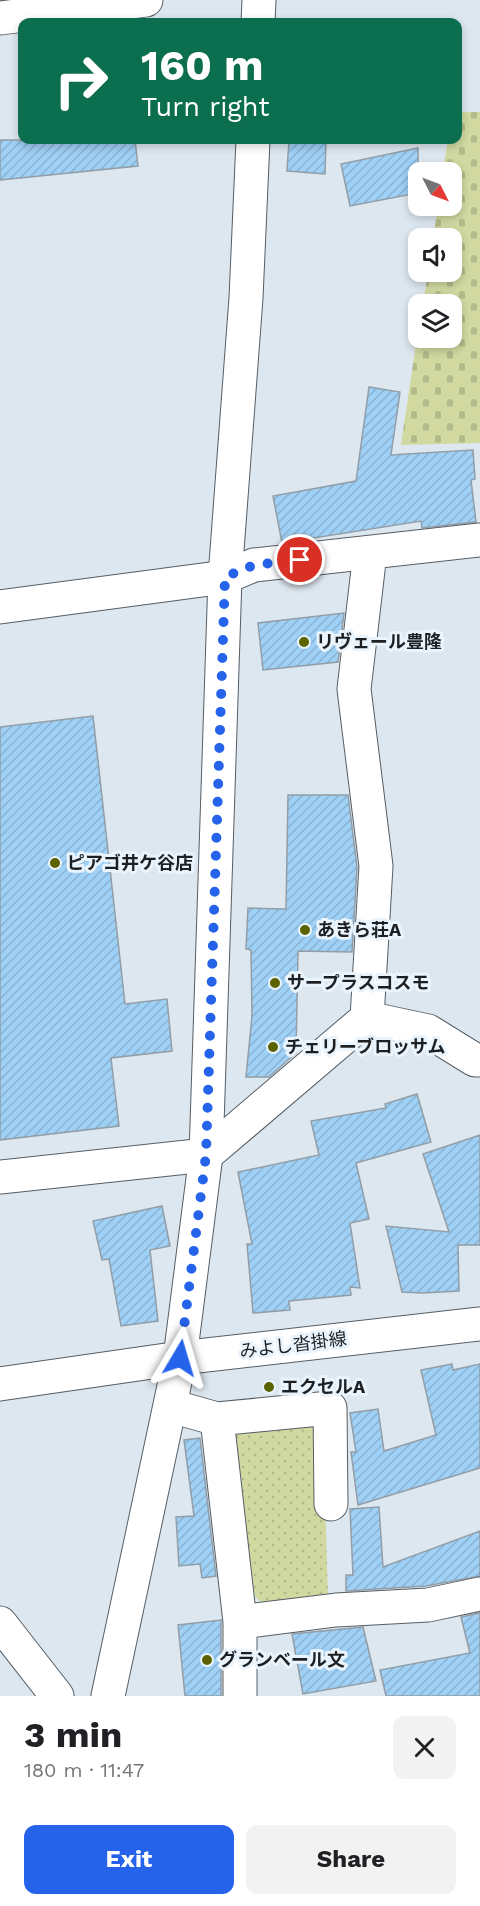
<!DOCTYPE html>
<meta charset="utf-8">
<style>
body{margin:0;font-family:"Work Sans","Noto Sans JP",sans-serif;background:#f2f2f2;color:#202124;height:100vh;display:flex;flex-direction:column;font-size:22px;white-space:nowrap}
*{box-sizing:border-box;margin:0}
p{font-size:20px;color:#757577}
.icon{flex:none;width:33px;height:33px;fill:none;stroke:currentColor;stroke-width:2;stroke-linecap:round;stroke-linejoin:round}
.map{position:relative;height:1696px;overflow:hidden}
.side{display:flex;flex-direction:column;background:#fff;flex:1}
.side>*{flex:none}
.guide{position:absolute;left:18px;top:18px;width:444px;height:126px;border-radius:12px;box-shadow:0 3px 9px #0003;background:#0b6e4f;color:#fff;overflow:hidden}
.needle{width:39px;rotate:132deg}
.fabs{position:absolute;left:408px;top:162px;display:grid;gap:12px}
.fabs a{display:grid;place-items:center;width:54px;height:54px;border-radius:12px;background:#fff;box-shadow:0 3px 9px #0003;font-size:30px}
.pin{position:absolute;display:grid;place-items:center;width:51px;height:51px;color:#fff;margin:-26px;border:3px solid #fff;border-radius:50%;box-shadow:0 2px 6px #0007}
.me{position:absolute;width:66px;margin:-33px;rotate:7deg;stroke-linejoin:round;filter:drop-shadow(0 0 4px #0008)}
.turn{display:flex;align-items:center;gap:21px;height:126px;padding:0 24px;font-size:27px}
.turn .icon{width:78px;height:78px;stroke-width:2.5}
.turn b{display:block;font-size:42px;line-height:51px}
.round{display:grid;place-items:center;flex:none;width:63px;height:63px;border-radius:12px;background:#f2f2f2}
.head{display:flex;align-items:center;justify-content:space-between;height:102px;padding:0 24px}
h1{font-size:36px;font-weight:700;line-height:45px}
.primary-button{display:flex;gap:12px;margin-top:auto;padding:12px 24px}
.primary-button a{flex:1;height:69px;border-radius:12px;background:#2563eb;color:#fff;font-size:24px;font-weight:700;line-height:69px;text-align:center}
.primary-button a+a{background:#f2f2f2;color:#202124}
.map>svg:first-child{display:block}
</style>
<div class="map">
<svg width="480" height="1696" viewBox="0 0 480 1696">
<defs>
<pattern id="cemetery-stones" width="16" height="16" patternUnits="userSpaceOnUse" patternTransform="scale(1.5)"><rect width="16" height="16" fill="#d1d9a1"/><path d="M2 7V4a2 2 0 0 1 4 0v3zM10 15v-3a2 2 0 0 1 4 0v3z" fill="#b3ba8a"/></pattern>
<pattern id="park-dots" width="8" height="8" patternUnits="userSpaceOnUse" patternTransform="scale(1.5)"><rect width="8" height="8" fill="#d1d9a1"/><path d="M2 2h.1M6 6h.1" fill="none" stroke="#b3ba8a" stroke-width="1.8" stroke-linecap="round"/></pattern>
<pattern id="building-hatch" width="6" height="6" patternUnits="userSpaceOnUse" patternTransform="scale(1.5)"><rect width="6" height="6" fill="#9fd0f6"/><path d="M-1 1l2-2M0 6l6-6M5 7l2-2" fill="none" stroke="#88b2d3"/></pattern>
</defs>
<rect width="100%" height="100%" fill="#dde7ef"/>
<path fill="url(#cemetery-stones)" d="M458,112H480V443L401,445L418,330V338H452V304H423L428,272H452V238H433L438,206H452V172H443L448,140H458Z"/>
<path fill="url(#park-dots)" d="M311,1419L323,1431L328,1597L267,1609L255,1596L231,1437L243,1425Z"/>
<path fill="url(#building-hatch)" stroke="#939da5" stroke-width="1.5" d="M0,140H135L138,166L0,180Z
M289,140H326L325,174L287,171Z
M418,148V193L350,206L341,164Z
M369,387L400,392L391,455L473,450L475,479L471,480L476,522L422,528L421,521L282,543L273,496L356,481Z
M344,613L338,662L263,670L258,623Z
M93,716L125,1004L167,999L172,1051L111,1058L119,1126L0,1140V727Z
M288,795H348L357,867L352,952L298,951L296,1053L269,1077H246L252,1016L251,950L246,949L248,908L286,909Z
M417,1094L431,1142L356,1163L369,1219L350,1223L360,1288L350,1287L351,1295L289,1301L290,1310L253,1313L247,1244H252L238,1172L319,1155L311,1121L386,1108L385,1104Z
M480,1135V1245H458L459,1291L422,1293L402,1292L386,1226L449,1232L423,1154Z
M162,1206L170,1246L150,1250L158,1321L121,1326L109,1259L102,1260L93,1221Z
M452,1364L453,1370L480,1364V1468L358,1505L351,1452H356L350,1413L378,1409L384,1451L436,1435L421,1370Z
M200,1438L216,1576L202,1578L200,1564L179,1566L176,1517L194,1516L184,1440Z
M379,1507L383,1567L480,1531V1576L426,1586L346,1591V1575H353L350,1509Z
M480,1613V1696H386L380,1670L470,1653L461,1617Z
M221,1620V1696H185L178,1625Z
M363,1627L376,1681L303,1694L292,1634Z"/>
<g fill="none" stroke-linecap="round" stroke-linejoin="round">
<g stroke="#555e65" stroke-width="35">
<path id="minor" d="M0,18L146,0
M0,607L225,577L254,565L480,540
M367,1018L376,866L354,689L370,553
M0,1177L206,1155L367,1018L428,1031L475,1060H480
M171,1406L217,1419L330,1408L331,1504
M217,1419L240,1622V1696
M240,1622L336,1610L428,1605L480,1594
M0,1623L57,1696"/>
</g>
<g stroke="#555e65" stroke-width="35">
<path id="tertiary" d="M258,22L259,0
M108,1696L180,1358L206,1155L225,577L246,298L253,140"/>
</g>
<g stroke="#555e65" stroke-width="35">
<path id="secondary" d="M0,1384L180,1358L480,1324"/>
</g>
<use href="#minor" stroke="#fff" stroke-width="33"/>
<use href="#tertiary" stroke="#fff" stroke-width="33"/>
<use href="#secondary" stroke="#fff" stroke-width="33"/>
</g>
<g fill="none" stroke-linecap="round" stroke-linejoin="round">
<path stroke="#2563eb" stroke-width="10" stroke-dasharray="0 18" d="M180,1358L206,1155L225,577L254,565L300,560"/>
</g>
<g fill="#5b6200" stroke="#eaf4fd" stroke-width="2">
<circle cx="304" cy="642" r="6"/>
<circle cx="55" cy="863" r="6"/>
<circle cx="305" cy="930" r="6"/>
<circle cx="275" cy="983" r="6"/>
<circle cx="273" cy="1047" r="6"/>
<circle cx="269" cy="1387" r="6"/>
<circle cx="207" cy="1660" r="6"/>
</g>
<g text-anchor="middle" stroke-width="6" stroke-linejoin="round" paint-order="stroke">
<g font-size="18" font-weight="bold" fill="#1c2023" stroke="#eaf4fd" text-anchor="start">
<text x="316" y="648">リヴェール豊隆</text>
<text x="67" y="869">ピアゴ井ケ谷店</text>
<text x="317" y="936">あきら荘A</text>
<text x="287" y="989">サープラスコスモ</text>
<text x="285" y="1053">チェリーブロッサム</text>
<text x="281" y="1393">エクセルA</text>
<text x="219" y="1666">グランベール文</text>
</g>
<g font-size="18" fill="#1c2023" stroke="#eaf4fd">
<text transform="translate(293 1345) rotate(-7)" y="6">みよし沓掛線</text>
</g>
</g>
</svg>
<div class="fabs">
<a><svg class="needle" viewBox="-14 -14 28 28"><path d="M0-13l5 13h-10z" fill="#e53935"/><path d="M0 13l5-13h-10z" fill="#757577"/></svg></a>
<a><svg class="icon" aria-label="sound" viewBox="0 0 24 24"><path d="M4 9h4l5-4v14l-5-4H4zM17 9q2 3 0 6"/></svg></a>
<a><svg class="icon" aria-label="layers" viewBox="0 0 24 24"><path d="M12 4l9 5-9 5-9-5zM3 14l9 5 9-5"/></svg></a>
</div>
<div class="pin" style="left:300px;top:560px;background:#d93025"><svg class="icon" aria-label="arrive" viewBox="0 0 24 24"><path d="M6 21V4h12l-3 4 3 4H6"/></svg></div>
<svg class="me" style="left:180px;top:1358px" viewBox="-20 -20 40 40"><path d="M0-17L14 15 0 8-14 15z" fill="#2563eb" stroke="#fff" stroke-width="4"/></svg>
<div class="guide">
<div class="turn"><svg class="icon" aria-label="right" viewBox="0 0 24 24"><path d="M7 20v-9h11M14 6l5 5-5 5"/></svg><div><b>160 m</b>Turn right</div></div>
</div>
</div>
<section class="side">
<div class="head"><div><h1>3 min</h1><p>180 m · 11:47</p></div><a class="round"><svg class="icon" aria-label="close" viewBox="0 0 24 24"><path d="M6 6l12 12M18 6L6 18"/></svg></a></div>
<div class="primary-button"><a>Exit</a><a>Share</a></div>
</section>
